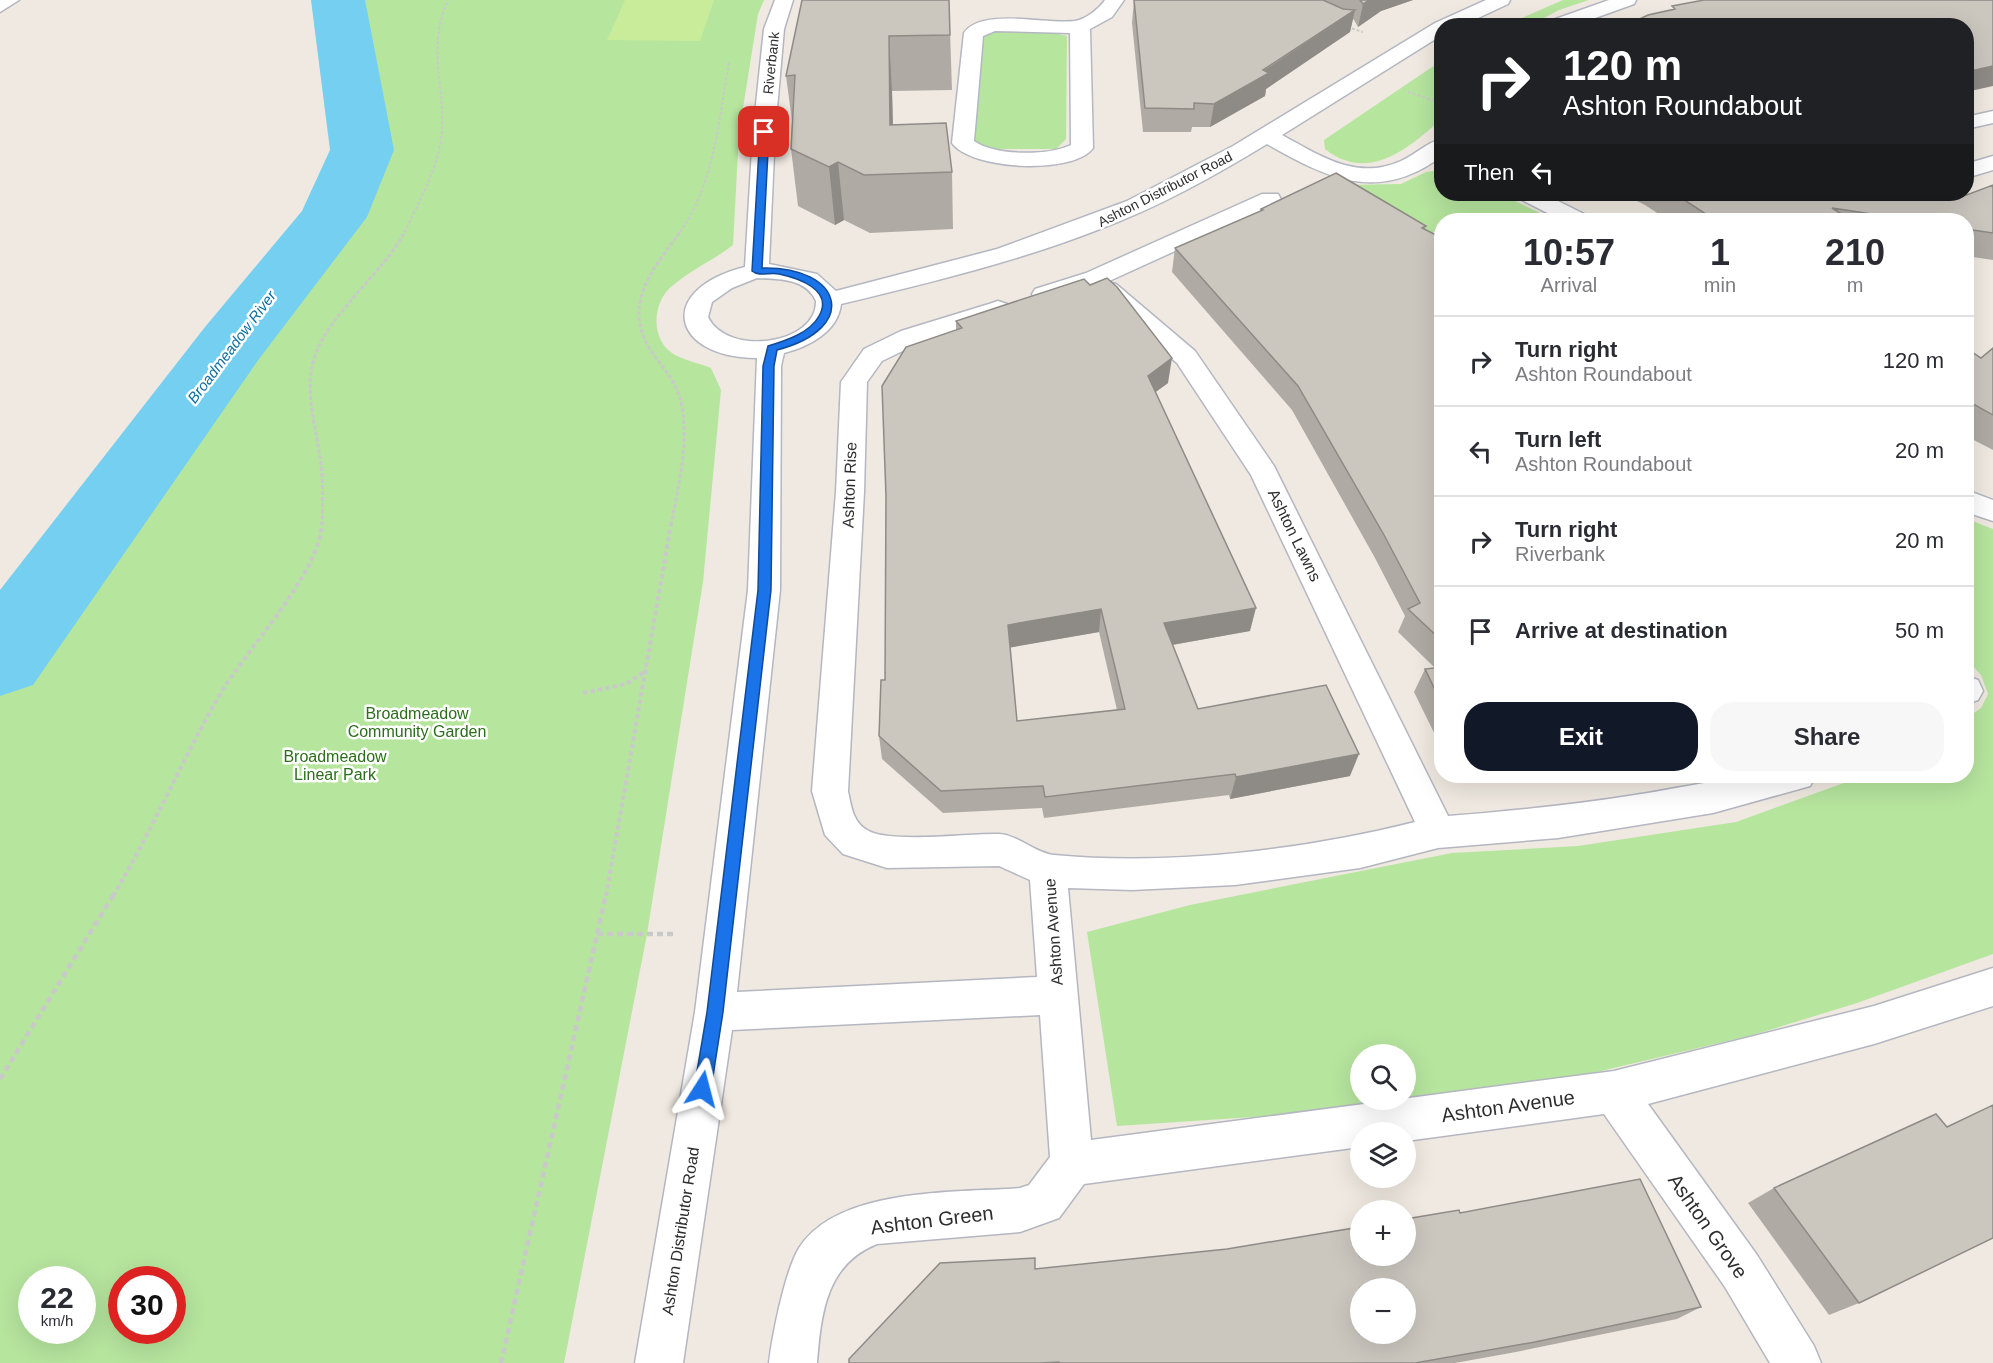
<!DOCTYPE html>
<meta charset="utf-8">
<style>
body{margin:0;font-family:Arial,sans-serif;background:#f7f7f7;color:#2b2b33;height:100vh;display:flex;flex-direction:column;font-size:22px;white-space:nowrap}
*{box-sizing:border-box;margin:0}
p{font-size:20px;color:#7c7c81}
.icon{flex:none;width:33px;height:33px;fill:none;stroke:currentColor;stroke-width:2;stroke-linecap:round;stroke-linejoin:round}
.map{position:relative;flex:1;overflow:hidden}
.panel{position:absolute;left:1434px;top:213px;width:540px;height:570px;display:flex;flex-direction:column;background:#fff;border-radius:24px;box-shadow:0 6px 24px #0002}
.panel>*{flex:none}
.hud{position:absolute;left:1434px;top:18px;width:540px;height:183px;border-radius:24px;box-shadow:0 6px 24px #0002;background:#202124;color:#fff;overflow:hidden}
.buttons{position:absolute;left:1350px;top:1044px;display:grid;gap:12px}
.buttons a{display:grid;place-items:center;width:66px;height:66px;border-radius:50%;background:#fff;box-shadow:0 6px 24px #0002;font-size:30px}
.speed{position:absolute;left:18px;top:1266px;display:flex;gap:12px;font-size:30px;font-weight:700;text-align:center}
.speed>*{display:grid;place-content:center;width:78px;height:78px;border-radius:50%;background:#fff;box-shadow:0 6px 24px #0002;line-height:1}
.speed small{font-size:15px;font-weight:400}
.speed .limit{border:9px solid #d22;background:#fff;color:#111}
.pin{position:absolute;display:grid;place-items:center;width:51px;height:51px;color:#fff;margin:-26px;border-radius:12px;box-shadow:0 3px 9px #0006}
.me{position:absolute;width:66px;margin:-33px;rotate:9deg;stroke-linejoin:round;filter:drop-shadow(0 0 4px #0008)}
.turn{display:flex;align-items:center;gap:21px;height:126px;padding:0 30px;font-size:27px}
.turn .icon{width:78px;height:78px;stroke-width:2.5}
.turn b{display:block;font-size:42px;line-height:51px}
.then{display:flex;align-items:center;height:57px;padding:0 30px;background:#0003;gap:12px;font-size:22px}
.eta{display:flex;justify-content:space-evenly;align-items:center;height:102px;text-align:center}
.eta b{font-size:36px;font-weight:800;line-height:42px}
.primary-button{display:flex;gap:12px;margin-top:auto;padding:12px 30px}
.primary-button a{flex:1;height:69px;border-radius:24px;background:#111827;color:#fff;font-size:24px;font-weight:800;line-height:69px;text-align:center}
.primary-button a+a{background:#f7f7f7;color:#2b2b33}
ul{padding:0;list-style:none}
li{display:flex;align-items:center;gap:18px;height:90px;padding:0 30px;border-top:2px solid #e1e1e2}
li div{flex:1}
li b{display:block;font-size:22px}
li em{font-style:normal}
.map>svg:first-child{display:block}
</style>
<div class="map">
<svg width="1993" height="1363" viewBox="0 0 1993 1363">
<rect width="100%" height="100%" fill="#efe9e1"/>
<path fill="#b6e59e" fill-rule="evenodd" d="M338,0H764L758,14L739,133L733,245C714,260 690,270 671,287C653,302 650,338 672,353C682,360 699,363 711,368L721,390L703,582L647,934L564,1363H0V659L232,343L333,217L362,150ZM32,1280H82V1330H32ZM122,1280H172V1330H122Z
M1563,0H1589L1559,10L1531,25H1506Z
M1046,31L1067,36L1066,139L1056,149H986L975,142L983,38L994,32Z
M1441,61V119C1409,149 1367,183 1325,149L1324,140Z
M1441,170L1442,194H1501L1554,220H1476L1466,215L1456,220H1442L1441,228L1420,240L1345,185L1401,184L1426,172Z
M1967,519L1993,529V954L1857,1003L1753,1035L1601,1071L1461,1099L1312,1113L1117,1126L1087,932L1190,905L1452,853L1578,846L1736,822L1863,776H1966L1967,718L1981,708L1988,694L1981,675L1967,660ZM1360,1054H1406V1100H1360Z"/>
<path fill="#c9ec9a" d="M625,0H714L700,41L607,40Z"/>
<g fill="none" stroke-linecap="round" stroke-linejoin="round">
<path fill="#75cff0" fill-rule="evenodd" d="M311,0H365L394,150L367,217L259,359L33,685L0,696V590L205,327L302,211L330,150Z"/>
<g stroke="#b4b7c1" stroke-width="3">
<path id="minor" d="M0,0H19L0,12Z
M775,0H793L784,29L775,132L769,264L817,274L836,291L997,249L1127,201L1233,146L1435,23L1486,0H1510L1508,4L1461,26H1442V35L1282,135C1321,156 1356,181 1401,161C1415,155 1427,142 1442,139V156C1378,204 1327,178 1267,144C1214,176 1159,207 1100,229C1016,262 928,283 841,304C838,332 808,347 784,353L781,366L780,590L737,992L1037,977L1030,880L999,866L887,868L843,854L825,835L812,791L836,492L841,382L864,349L901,331L989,304L998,301L1007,304L1011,309L1007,314L919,343L882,361L867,382L864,492L848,791C851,806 853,822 867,830C889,844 970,833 999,834C1018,835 1035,853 1054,855C1169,866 1304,850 1415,822L1251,475L1177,363L1098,294L1095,289L1097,285L1044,301L1035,299L1032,294L1035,289L1086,273L1262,194H1278L1281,199L1278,204L1107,282L1116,284L1195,351L1274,466L1448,816C1511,811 1572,805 1635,795C1694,786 1755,769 1816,776L1810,786L1713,813L1558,838L1438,848L1360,868L1235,885L1132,890L1068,888L1091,1140L1614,1071L1874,1006L1993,968V1006L1874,1044L1648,1104L1757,1255L1814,1346L1821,1363H1770L1725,1287L1604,1114L1406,1141V1132H1360V1147L1084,1184L1059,1218L1020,1232L877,1244C826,1264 821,1314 817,1363H769C772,1336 785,1271 799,1248C838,1187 955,1193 1020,1188L1029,1185L1050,1157L1040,1015L732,1030L683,1363H635L695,1012L748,590L757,358C672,358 654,290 745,267L753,132L764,29ZM757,278C779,279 806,278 816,301C817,345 727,357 708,317L712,302L732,288Z
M1105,0H1124L1112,17L1090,29L1093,148C1074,175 971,170 952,143L964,33C982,7 1047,25 1075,21C1086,19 1099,9 1105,0ZM995,31L1070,33L1071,145C1048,156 995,156 974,141L983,36Z
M1609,0H1636L1634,4L1573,26H1545L1547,22Z
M1993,111V123L1966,129V117Z
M1993,156V170L1966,178V164Z
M1517,194H1544L1586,215L1590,220H1561L1520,199Z
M1966,490L1993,500V521L1966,512Z
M1966,676L1978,680L1983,691L1978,700L1966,704Z"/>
</g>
<path stroke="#c9c9c9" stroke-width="2" stroke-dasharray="3 2" stroke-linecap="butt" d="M1347,27L1363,32
M1408,92L1442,103
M405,232C419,200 441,164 442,128C444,80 427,48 448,0
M680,232C715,182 718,122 729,63"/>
<path stroke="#c9c9c9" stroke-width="3" stroke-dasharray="4 2" stroke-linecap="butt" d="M322,525C323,503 323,479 320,457C315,423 303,386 316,353C331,312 385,271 405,231
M671,525C678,487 690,441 681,402C677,383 664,369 653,354C620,306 652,270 681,231"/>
<path stroke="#c9c9c9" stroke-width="4" stroke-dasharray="4.5 3" stroke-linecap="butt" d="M583,693L626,684L647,670
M113,896C152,831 182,760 220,694C247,649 319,574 322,524
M606,896L671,524"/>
<path stroke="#c9c9c9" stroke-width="4.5" stroke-dasharray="6 4" stroke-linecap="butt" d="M597,934H677
M0,1079L114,894
M501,1363L606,894"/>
<use href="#minor" fill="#fff" fill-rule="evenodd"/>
</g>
<path fill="#afaba4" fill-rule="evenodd" d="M949,0L952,90L892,91L893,125L952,172L953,229L870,233L844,220L835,225L798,206L791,149L792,121L786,76Z
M1134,0H1413L1381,11L1358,27L1354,20L1353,19L1350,32L1266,89L1265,96L1210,127H1192L1191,132H1143L1132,23Z
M1993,185V260L1966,256V220H1668L1645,205L1623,194H1947L1956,199Z
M1261,209L1426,226L1425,229L1442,238V749L1414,692L1425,669L1435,668L1398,632L1405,616L1375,558L1292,410L1172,272L1175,248L1260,211Z
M956,321L1168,383L1155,392L1250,631L1172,645L1198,709L1350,776L1230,799L1229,795L1044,818L1042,808L943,813L882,759L879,736L885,680L886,496L956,330ZM1099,632L1117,710L1017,721L1010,647Z
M1966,348L1981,358L1993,348V450L1966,436Z
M1947,1127L1859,1303L1829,1315L1748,1203L1774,1188Z
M1460,1213L1701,1307L1677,1319L1516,1352L1455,1363H849L1035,1269L1227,1249Z"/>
<path fill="#8e8b86" d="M1370,0H1413L1381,11L1358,27L1363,4Z
M1355,10L1350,32L1266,89L1265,96L1210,127L1214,104Z
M889,36L892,91L894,174L890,125Z
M1993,66V86L1966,92V72Z
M838,162L844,220L835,225L829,167Z
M1172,358L1168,383L1145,400L1148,376Z
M1256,608L1250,631L1160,647L1164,623Z
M1101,609L1099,632L1008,648V625Z
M1359,754L1350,776L1230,799L1236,777Z"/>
<path fill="#cbc7bf" stroke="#8e8b86" stroke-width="1.5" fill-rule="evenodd" d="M802,0H949L950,35L889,36L890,125L946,123L952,172L864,175L838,162L829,167L791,149L795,75L786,76Z
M1134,0H1323L1343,9L1355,10L1263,70L1269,73L1214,104L1194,103V109L1145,108Z
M1360,0H1370L1363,4Z
M1704,0H1993V66L1966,72V26H1625L1648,15L1675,9L1672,6Z
M1336,173L1426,226L1422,228L1442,238V641L1408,609L1420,603L1384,535L1298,386L1175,248L1263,210L1261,209Z
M1993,185V233L1966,229V220H1912L1832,208L1851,220H1715L1675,194H1947L1956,199Z
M1107,278L1117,287L1172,358L1148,376L1256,608L1164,623L1198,709L1326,685L1359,754L1236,777L1235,774L1045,797L1043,786L941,791L879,736L881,680H885L886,496L882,386L906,347L962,328L956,321L1084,279L1090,285ZM1101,609L1125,709L1017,721L1008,625Z
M1966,348L1981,358L1993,348V415L1966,400Z
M1442,667V704L1425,669Z
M1993,1105V1238L1859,1303L1774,1188L1936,1114L1947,1127Z
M1640,1179L1701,1307L1535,1342L1415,1363H1059V1362L1040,1363H849V1359L940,1263L1035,1258V1269L1227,1249L1360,1227V1256H1406V1219L1459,1210L1460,1213ZM1360,1288H1406V1334H1360Z"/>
<path fill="#1a73e8" stroke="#114b97" stroke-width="1.5" d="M764,129L769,132L762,268C842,266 861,328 777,350L774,366L771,590L723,1012L711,1089L708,1095L702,1098L696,1095L694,1089L707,1012L758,590L763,366L768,346C785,341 810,333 819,316C834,290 798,278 779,274C770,272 759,277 752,271L760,132Z"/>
<g text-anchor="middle" stroke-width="5" stroke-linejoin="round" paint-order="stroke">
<g font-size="14" fill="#2e2e2e" stroke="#fff">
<text transform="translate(771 63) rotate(-84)" y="5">Riverbank</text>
<text transform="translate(1165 189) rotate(-27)" y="5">Ashton Distributor Road</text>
</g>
<g font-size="15" font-style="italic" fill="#0d6fa3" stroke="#fff">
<text transform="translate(232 347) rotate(-53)" y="5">Broadmeadow River</text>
</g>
<g font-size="16" fill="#2e2e2e" stroke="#fff">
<text transform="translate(849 485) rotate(-88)" y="6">Ashton Rise</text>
<text transform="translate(1295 535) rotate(64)" y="6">Ashton Lawns</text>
<text transform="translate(1053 932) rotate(-94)" y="6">Ashton Avenue</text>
<text transform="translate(680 1231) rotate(-81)" y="6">Ashton Distributor Road</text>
</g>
<g font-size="16" fill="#2c6e1b" stroke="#fff">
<text x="417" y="719">Broadmeadow<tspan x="417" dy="18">Community Garden</tspan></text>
<text x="335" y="762">Broadmeadow<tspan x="335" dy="18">Linear Park</tspan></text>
</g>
<g font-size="20" fill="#2e2e2e" stroke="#fff">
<text transform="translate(1508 1106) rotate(-8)" y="7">Ashton Avenue</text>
<text transform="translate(932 1220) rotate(-7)" y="7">Ashton Green</text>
<text transform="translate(1708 1226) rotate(55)" y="7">Ashton Grove</text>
</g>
</g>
</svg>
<div class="buttons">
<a><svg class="icon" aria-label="search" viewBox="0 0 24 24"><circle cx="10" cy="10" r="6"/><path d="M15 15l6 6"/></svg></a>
<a><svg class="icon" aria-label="layers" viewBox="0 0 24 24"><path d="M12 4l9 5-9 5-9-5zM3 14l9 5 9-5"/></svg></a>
<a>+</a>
<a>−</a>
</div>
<div class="speed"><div>22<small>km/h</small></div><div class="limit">30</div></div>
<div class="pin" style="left:764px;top:132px;background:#d93025"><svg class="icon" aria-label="arrive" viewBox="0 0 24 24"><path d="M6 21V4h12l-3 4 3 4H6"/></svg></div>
<svg class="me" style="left:702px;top:1089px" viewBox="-20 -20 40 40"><path d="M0-17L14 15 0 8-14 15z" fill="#1a73e8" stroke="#fff" stroke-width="4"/></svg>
<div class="hud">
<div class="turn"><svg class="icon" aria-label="right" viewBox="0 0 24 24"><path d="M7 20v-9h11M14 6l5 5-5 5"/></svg><div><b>120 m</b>Ashton Roundabout</div></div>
<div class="then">Then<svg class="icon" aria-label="left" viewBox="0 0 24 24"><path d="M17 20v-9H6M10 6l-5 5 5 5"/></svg></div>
</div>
<section class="panel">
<div class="eta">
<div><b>10:57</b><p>Arrival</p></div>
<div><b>1</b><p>min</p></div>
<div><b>210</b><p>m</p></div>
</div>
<ul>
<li><svg class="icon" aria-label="right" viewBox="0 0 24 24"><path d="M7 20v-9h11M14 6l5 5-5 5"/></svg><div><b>Turn right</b><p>Ashton Roundabout</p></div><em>120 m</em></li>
<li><svg class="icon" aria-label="left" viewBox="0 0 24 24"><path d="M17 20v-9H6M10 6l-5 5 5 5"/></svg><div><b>Turn left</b><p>Ashton Roundabout</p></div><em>20 m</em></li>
<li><svg class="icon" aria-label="right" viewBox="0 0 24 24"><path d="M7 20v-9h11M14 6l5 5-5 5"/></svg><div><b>Turn right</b><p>Riverbank</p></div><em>20 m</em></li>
<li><svg class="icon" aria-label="arrive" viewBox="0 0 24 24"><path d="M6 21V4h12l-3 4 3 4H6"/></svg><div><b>Arrive at destination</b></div><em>50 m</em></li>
</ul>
<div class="primary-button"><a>Exit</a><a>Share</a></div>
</section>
</div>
